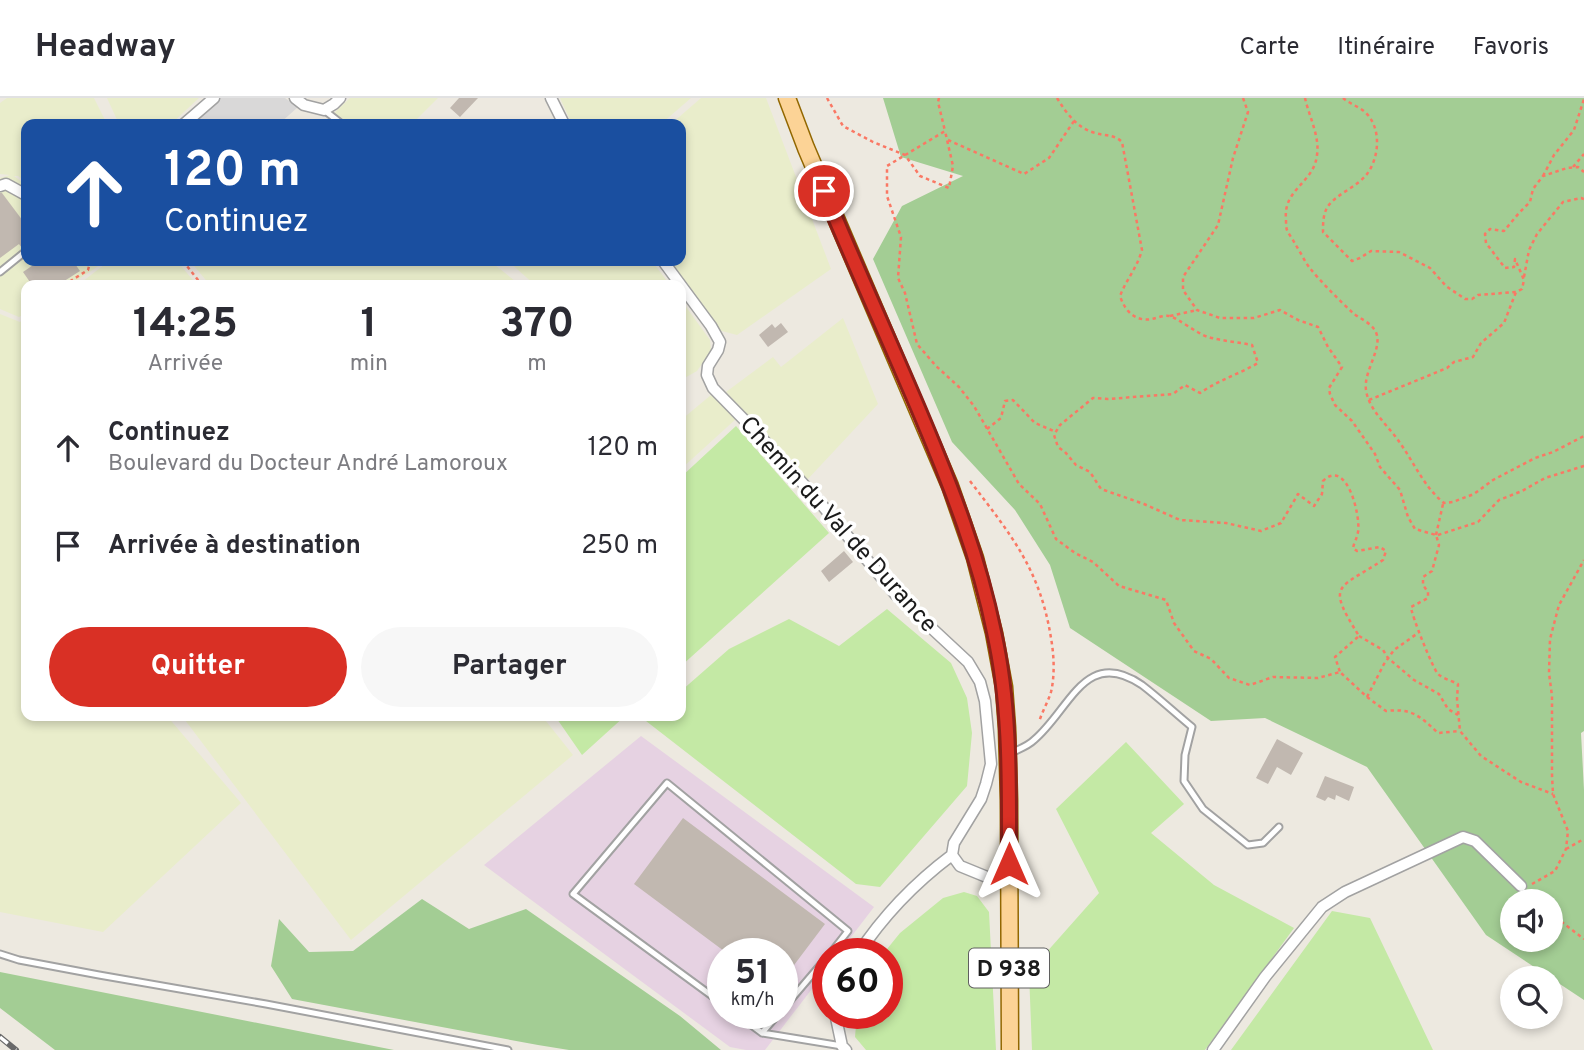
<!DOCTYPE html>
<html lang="fr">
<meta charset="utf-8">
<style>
body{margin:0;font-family:Overpass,sans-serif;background:#f7f7f7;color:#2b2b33;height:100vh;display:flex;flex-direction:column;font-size:26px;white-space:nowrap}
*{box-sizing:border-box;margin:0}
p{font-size:23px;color:#7c7c81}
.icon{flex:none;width:38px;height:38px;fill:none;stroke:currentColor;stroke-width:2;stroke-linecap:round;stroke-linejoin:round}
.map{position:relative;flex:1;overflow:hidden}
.drawer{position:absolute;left:21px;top:182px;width:665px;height:441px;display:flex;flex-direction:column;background:#fff;border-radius:14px;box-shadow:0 4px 10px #0003}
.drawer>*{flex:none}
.guide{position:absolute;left:21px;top:21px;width:665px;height:147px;border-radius:14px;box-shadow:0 4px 10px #0003;background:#1a4fa0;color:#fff;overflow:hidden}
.controls{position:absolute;left:1500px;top:791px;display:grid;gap:14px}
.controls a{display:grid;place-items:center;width:63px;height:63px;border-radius:50%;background:#fff;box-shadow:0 4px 10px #0003;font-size:35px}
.speed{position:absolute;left:707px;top:840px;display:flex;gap:14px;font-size:35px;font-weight:700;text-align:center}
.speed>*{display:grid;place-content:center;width:91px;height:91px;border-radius:50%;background:#fff;box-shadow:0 4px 10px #0003;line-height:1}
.speed small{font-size:18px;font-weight:400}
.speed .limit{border:10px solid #d22;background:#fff;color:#111}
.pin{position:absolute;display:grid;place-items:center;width:60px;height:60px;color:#fff;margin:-30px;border:4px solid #fff;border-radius:50%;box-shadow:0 2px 7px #0007}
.me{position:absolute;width:77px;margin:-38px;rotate:0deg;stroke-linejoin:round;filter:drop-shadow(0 0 5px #0008)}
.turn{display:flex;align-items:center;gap:24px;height:147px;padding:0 28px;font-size:32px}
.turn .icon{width:91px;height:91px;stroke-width:2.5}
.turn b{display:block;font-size:49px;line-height:60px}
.eta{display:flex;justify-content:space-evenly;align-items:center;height:119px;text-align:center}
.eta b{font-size:42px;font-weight:700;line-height:49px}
.primary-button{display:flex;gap:14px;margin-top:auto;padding:14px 28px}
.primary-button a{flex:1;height:80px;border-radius:42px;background:#d93025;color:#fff;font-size:28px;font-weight:700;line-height:80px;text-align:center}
.primary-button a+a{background:#f7f7f7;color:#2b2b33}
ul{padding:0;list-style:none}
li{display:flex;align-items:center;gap:21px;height:98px;padding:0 28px}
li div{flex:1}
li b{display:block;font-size:26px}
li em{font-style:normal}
header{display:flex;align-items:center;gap:42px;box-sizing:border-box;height:98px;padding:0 35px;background:#fff;border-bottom:2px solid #e1e1e2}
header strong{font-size:33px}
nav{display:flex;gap:38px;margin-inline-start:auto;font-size:24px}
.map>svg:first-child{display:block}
</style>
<header>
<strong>Headway</strong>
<nav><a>Carte</a><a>Itinéraire</a><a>Favoris</a></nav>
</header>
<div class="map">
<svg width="1584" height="952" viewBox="0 0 1584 952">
<rect width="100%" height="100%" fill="#ede9e0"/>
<path fill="#d9d8d8" d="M220,0H285L298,9L279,26H189Z"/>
<path fill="#e6d2e2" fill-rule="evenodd" d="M641,638L874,809L838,856H828V870L765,952H746L730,949L484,767ZM723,856H782V915H723Z"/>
<path fill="#e9edcb" d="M7,0H94L107,26H26V83L18,78H14L26,87V163H106L70,187H26V215L19,219L0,211V80L10,77L0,76V5Z
M107,0H199L171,26H119Z
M350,0H438L412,26H351L334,15Z
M560,0H691L661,26H572Z
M701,0H766L831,171L737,237L718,232L667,163H681V26H671Z
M109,163H177L197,187H78Z
M190,163H490L520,187H210Z
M508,163H652L670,187H535Z
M681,202L710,242L711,253L697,273L681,282Z
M0,216L20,224L26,219V618H167L241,705L103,834L0,814Z
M843,220L878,306L807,382L726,294L773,259L781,269Z
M711,297L737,320L681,371V322Z
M182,618H542L573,657L351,842Z"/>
<path fill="#c4e9a5" d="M736,328L829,435L681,568V379Z
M887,511L951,565L967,600L972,635L967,688L880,789L856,786L646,623L652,618H681V593L729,551L789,521L839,548Z
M555,618H625L582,657Z
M1126,644L1184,706L1151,735L1214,787L1294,830L1205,952H1032L1029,874L1099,795L1056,711Z
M964,794L977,798L989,814L996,952H866L855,939L857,915H887V856H883L900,835L943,800Z
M1332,813L1370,820L1433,952H1231Z"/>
<path fill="#a3cd94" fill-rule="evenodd" d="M883,0H1584V633L1581,635L1584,692V902L1486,837L1367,669L1265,620L1211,623L1070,530L1050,467L1015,412L952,344L873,161L902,108L963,78L901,59ZM1512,803H1550V842H1512Z
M422,801L469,831L526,811L680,918L721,952H569L538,947L292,901L271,868L279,821L309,854L353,853Z
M0,874L394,952H55L0,910Z"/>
<path fill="#c1b8b0" d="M459,0H478L460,19L450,10Z
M0,95H2L26,127V148L22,150L19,146L0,160Z
M39,163H73L80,173L58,187H32L23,174Z
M781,225L788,234L768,249L759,237L772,226L775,230Z
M844,453L853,464L829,484L821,473Z
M1277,641L1303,655L1291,677L1277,669L1268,686L1256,680Z
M1325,678L1354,689L1349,703L1336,697L1335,702L1328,699L1325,703L1316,699Z
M683,720L825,826L782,883V856H728L634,786Z"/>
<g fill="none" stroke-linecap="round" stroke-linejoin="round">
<g stroke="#a2a2a2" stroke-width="9">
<path id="service" d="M324,12L342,26
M0,174L26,153
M1011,655C1019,651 1028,648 1034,642C1070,612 1085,548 1142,587C1159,600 1175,615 1192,629L1185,657L1184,683L1203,711L1248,747L1263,745L1279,729
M0,856L19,862L99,877L266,906L508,952
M723,906L573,796L667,685L848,833L830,856
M782,912L828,858
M735,915L762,935L842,948
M762,935L779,915"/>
</g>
<g stroke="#a2a2a2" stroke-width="13">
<path id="minor" d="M295,0L304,7L324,12L334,6L340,0
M551,0L564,26
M184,26L214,0
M0,88L6,86L26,97
M663,163L711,228L720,244L718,252L708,268L707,277L713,290L760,338L817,401L896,497L968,564L980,584L985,603L991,666L986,686L981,701L954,745L952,757L960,768L1009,788
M858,856C883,818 916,784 952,757
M835,915L842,948L846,952
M1213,952L1265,879L1322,809L1345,794L1463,739L1475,743L1521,788"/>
</g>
<g stroke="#926700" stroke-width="19">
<path id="primary" d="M787,0L806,50L950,388L975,460L994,535L1004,589L1007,630L1009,702L1010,952"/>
</g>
<path stroke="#fa7864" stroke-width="2.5" stroke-dasharray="3.5 3.5" stroke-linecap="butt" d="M827,0L843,28L873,44L905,57L920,78L949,90L953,68L945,33
M939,0L938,4L945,33L887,68V98L901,139L898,180L905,195L917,246L936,268L959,289L974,308L1019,386L1040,406L1056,441L1075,455L1093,464L1119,488L1166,502L1174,525L1194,553L1211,561L1229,580L1250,587L1273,579L1318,580L1340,574L1367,599L1386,613C1412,610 1420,618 1438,635L1460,633
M1057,0C1067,16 1077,30 1095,35C1105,38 1114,36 1122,44L1142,152C1137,170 1126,182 1120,198C1125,213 1135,224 1152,221C1157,220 1163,217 1169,218C1178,220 1196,235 1208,239C1222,243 1238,244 1252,247L1258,265C1239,276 1219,282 1200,295L1185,287L1173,296L1108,301L1093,300L1060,327L1054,337L1058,349L1065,354L1076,367L1090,374L1101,391L1144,406L1180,422L1226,425L1261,433L1281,425L1298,396L1314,408L1322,396L1323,383C1347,359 1361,419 1358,434C1357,440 1354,445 1353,450L1357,453L1380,449L1386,453L1383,462C1337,492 1326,485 1359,538L1335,559L1340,574
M1243,0L1248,14L1233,60L1218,127L1183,179V192L1197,212L1220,220H1254L1280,212L1298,222L1318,229L1328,249L1342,269L1329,290L1330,296L1335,307L1352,323L1375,356L1380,369L1400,392L1408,419L1415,431L1436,437L1439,447L1432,473L1423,479V487L1428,494V500L1411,509C1411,516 1433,571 1438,576C1442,580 1452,583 1458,586L1457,601L1460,633L1481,658L1521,684L1553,696
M1305,0C1309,18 1320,39 1317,57C1314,85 1283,91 1286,121C1286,123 1286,130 1287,132C1289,137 1293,141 1295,146C1300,153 1304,162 1309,169C1320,183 1339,202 1353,215C1359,220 1369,224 1374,231C1386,247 1363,272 1366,292C1369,313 1389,328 1400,345C1415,366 1424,389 1444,405L1453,404L1474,396L1493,382L1535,360L1553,354L1584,338
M1343,0C1350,6 1360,9 1366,15C1382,31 1379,60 1367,76C1357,89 1338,95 1328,108C1323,116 1323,125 1323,134L1352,163L1360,160L1371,153L1399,154L1430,170L1446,188L1465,201H1472L1478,197L1516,194L1522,191L1524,182L1515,161L1514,169L1505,170L1486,145L1485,136L1490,131L1504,133L1519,115L1530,104L1533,91L1543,78L1567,70L1578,69L1584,74
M948,42L1024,76L1049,60L1074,23
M1573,69L1584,56
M1543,78L1554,57L1574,32L1584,1
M183,163L202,187
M1524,179L1529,152L1537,136L1563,104L1581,100L1584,101
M64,187L88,172L90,165L88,163
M24,210L26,209
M1170,218L1197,212
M1369,302L1447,270L1454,264L1473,259L1481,245L1504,225L1516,194
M987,331L1001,320L1005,303L1013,302L1035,325L1056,334
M970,383C1011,437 1040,471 1051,540C1054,557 1055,577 1051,594C1048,604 1042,614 1039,624
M1436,437L1443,406
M1438,437L1478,424L1499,402L1522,393L1545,380L1584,368
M1359,538L1383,552L1388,560L1414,582L1439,596L1448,611L1458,617
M1367,599L1384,566L1394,552L1418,535
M1566,751L1584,741
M1532,786L1555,773L1566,751L1568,733L1553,696L1552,677V598L1549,575L1550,541L1559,507L1584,462
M1527,796L1535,803
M1550,815L1584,841"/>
<use href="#service" stroke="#fff" stroke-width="5"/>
<use href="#minor" stroke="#fff" stroke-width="10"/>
<use href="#primary" stroke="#fcd396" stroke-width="16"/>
<g stroke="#696969" stroke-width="6">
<path id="rail" d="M0,939L16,952"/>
</g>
<use href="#rail" stroke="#fff" stroke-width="3.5" stroke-dasharray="10" stroke-linecap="butt"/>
</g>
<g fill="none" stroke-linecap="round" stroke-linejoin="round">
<g stroke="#8d1f18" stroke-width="18">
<path id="route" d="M824,93C856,170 891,246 923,322C952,391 979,460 994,534C1011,610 1009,688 1009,766"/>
</g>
<use href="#route" stroke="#d93025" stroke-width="12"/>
</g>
<g text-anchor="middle" stroke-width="7" stroke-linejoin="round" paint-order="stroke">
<rect fill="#fff" stroke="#5f5f5f" stroke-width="2" x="969" y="850.5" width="80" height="39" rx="5"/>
<g font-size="23" font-weight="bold" fill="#1b1b1b">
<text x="1009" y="878">D 938</text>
</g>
<g font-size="24" fill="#1b1b1b" stroke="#fff">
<text transform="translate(839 426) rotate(48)" y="8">Chemin du Val de Durance</text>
</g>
</g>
</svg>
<div class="controls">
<a><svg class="icon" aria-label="sound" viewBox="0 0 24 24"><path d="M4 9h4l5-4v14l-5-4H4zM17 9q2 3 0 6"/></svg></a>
<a><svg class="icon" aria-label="search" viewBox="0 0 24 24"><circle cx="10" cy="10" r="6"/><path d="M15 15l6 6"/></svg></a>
</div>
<div class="speed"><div>51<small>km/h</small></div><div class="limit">60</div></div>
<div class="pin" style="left:824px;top:93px;background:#d93025"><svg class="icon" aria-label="arrive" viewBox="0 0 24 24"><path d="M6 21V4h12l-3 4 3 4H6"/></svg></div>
<svg class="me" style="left:1009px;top:766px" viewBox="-20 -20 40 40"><path d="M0-17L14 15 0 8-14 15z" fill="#d93025" stroke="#fff" stroke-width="4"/></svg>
<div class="guide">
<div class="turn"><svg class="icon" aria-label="ahead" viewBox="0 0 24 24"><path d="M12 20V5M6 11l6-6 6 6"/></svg><div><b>120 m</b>Continuez</div></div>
</div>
<section class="drawer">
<div class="eta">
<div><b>14:25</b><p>Arrivée</p></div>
<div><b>1</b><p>min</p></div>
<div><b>370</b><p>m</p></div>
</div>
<ul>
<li><svg class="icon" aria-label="ahead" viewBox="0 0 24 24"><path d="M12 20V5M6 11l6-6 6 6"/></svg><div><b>Continuez</b><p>Boulevard du Docteur André Lamoroux</p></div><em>120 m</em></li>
<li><svg class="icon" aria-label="arrive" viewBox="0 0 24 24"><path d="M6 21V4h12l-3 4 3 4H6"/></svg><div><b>Arrivée à destination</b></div><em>250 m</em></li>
</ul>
<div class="primary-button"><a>Quitter</a><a>Partager</a></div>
</section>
</div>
